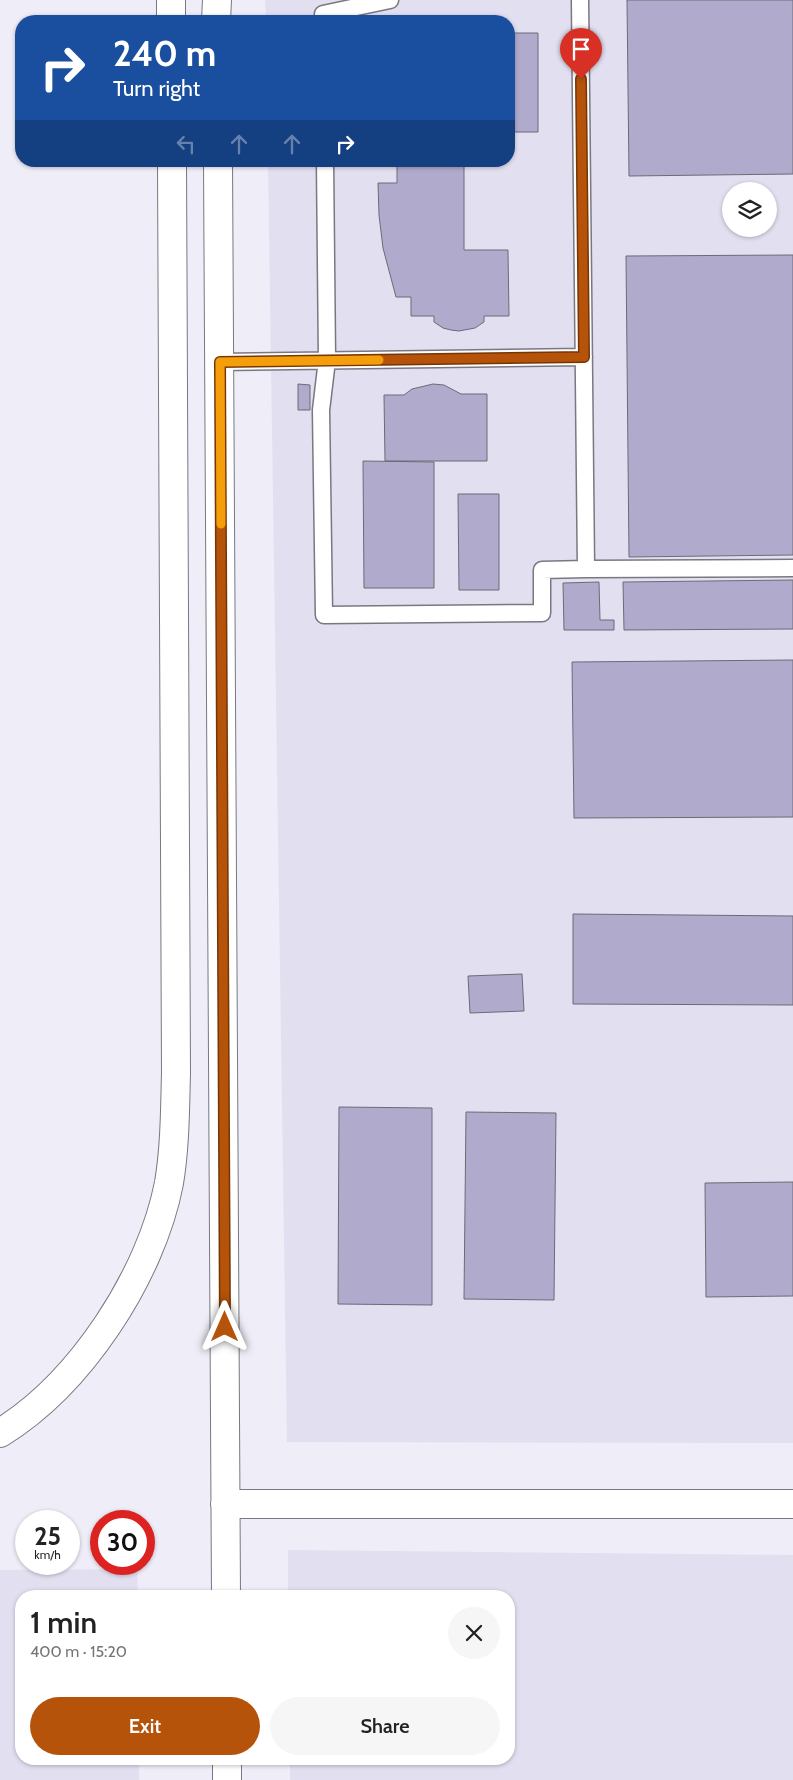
<!DOCTYPE html>
<meta charset="utf-8">
<style>
body{margin:0;font-family:Cabin,sans-serif;background:#f6f6f6;color:#222;height:100vh;display:flex;flex-direction:column;font-size:19px;white-space:nowrap}
*{box-sizing:border-box;margin:0}
p{font-size:16px;color:#767676}
.icon{flex:none;width:28px;height:28px;fill:none;stroke:currentColor;stroke-width:2;stroke-linecap:round;stroke-linejoin:round}
.map{position:relative;flex:1;overflow:hidden}
.side{position:absolute;left:15px;top:1590px;width:500px;height:175px;display:flex;flex-direction:column;background:#fff;border-radius:20px;box-shadow:0 1px 4px #0004}
.side>*{flex:none}
.banner{position:absolute;left:15px;top:15px;width:500px;height:152px;border-radius:20px;box-shadow:0 1px 4px #0004;background:#1a4fa0;color:#fff;overflow:hidden}
.controls{position:absolute;left:722px;top:182px;display:grid;gap:10px}
.controls a{display:grid;place-items:center;width:55px;height:55px;border-radius:50%;background:#fff;box-shadow:0 1px 4px #0004;font-size:25px}
.speed{position:absolute;left:15px;top:1510px;display:flex;gap:10px;font-size:25px;font-weight:700;text-align:center}
.speed>*{display:grid;place-content:center;width:65px;height:65px;border-radius:50%;background:#fff;box-shadow:0 1px 4px #0004;line-height:1}
.speed small{font-size:12px;font-weight:400}
.speed .limit{border:8px solid #d22;background:#fff;color:#111}
.pin{position:absolute;display:grid;place-items:center;width:42px;height:42px;color:#fff;margin:-51px -21px;border-radius:50% 50% 50% 0;rotate:-45deg;box-shadow:0 0 5px #0007}
.pin .icon{rotate:45deg}
.me{position:absolute;width:55px;margin:-28px;rotate:0deg;stroke-linejoin:round;filter:drop-shadow(0 0 4px #0008)}
.turn{display:flex;align-items:center;gap:18px;height:105px;padding:0 15px;font-size:22px}
.turn .icon{width:65px;height:65px;stroke-width:2.5}
.turn b{display:block;font-size:35px;line-height:42px}
.lanes{display:flex;align-items:center;height:48px;padding:0 15px;background:#0003;justify-content:center;gap:25px;direction:ltr}
.lanes .off{opacity:.35}
.round{display:grid;place-items:center;flex:none;width:52px;height:52px;border-radius:26px;background:#f6f6f6}
.overview{display:flex;align-items:center;justify-content:space-between;height:85px;padding:0 15px}
h1{font-size:30px;font-weight:600;line-height:38px}
.button{display:flex;gap:10px;margin-top:auto;padding:10px 15px}
.button a{flex:1;height:58px;border-radius:30px;background:#b45309;color:#fff;font-size:20px;font-weight:600;line-height:58px;text-align:center}
.button a+a{background:#f6f6f6;color:#222}
.map>svg:first-child{display:block}
</style>
<div class="map">
<svg width="793" height="1780" viewBox="0 0 793 1780">
<rect width="100%" height="100%" fill="#efedf8"/>
<path fill="#e2dff1" fill-rule="evenodd" d="M265,0H793V1443L287,1442L268,161H509V21H266ZM731,191H769V229H731Z
M288,1550L793,1555V1780H290V1759H509V1596H288Z
M137,1569L138,1596H21V1759H139V1780H0V1570Z"/>
<path fill="#b0aacd" stroke="#6c6b74" d="M627,0H793V174L629,176Z
M509,33H538V132H509Z
M397,161H464V250H508L509,316H484V322L475,328L459,331L451,330L443,328L434,322V316H411V297H396L383,248L379,215L378,183H397Z
M793,255V555L629,557L626,256Z
M298,384L310,385V410H298Z
M433,384L444,385L461,394H487V461H385L384,395H404L412,389Z
M363,461L434,462V588H364Z
M458,494H499V590H459Z
M793,580V629L624,630L623,582Z
M599,582L600,620H614V630H564L563,583Z
M793,660V817L574,818L572,662Z
M573,914L793,916V1005L573,1004Z
M522,974L524,1011L470,1013L468,976Z
M339,1107L432,1108V1305L338,1304Z
M466,1112L556,1113L554,1300L464,1299Z
M793,1182V1296L706,1297L705,1183Z"/>
<g fill="none" stroke-linecap="round" stroke-linejoin="round">
<g stroke="#797881" stroke-width="19">
<path id="service" d="M580,0L586,569L793,568
M323,21V14L390,0
M325,161L327,360L321,410L324,615L542,613V570L586,569
M220,362L584,357"/>
</g>
<g stroke="#797881" stroke-width="30">
<path id="minor" d="M171,0V21
M216,21L217,0
M218,161L226,1596
M0,1433C80,1384 151,1276 169,1183C175,1147 175,1110 176,1073L172,161
M225,1504H793
M227,1759V1780"/>
</g>
<use href="#service" stroke="#fff" stroke-width="16"/>
<use href="#minor" stroke="#fff" stroke-width="28"/>
</g>
<g fill="none" stroke-linecap="round" stroke-linejoin="round">
<g stroke="#753606" stroke-width="12">
<path id="route" d="M225,1327L220,362L584,357L581,79"/>
</g>
<use href="#route" stroke="#b45309" stroke-width="9"/>
<path stroke="#f59e0b" stroke-width="9" d="M221,524L220,362L379,360"/>
</g>
</svg>
<div class="controls">
<a><svg class="icon" aria-label="layers" viewBox="0 0 24 24"><path d="M12 4l9 5-9 5-9-5zM3 14l9 5 9-5"/></svg></a>
</div>
<div class="speed"><div>25<small>km/h</small></div><div class="limit">30</div></div>
<div class="pin" style="left:581px;top:79px;background:#d93025"><svg class="icon" aria-label="arrive" viewBox="0 0 24 24"><path d="M6 21V4h12l-3 4 3 4H6"/></svg></div>
<svg class="me" style="left:225px;top:1327px" viewBox="-20 -20 40 40"><path d="M0-17L14 15 0 8-14 15z" fill="#b45309" stroke="#fff" stroke-width="4"/></svg>
<div class="banner">
<div class="turn"><svg class="icon" aria-label="right" viewBox="0 0 24 24"><path d="M7 20v-9h11M14 6l5 5-5 5"/></svg><div><b>240 m</b>Turn right</div></div>
<div class="lanes"><svg class="icon off" aria-label="left" viewBox="0 0 24 24"><path d="M17 20v-9H6M10 6l-5 5 5 5"/></svg><svg class="icon off" aria-label="ahead" viewBox="0 0 24 24"><path d="M12 20V5M6 11l6-6 6 6"/></svg><svg class="icon off" aria-label="ahead" viewBox="0 0 24 24"><path d="M12 20V5M6 11l6-6 6 6"/></svg><svg class="icon" aria-label="right" viewBox="0 0 24 24"><path d="M7 20v-9h11M14 6l5 5-5 5"/></svg></div>
</div>
<section class="side">
<div class="overview"><div><h1>1 min</h1><p>400 m · 15:20</p></div><a class="round"><svg class="icon" aria-label="close" viewBox="0 0 24 24"><path d="M6 6l12 12M18 6L6 18"/></svg></a></div>
<div class="button"><a>Exit</a><a>Share</a></div>
</section>
</div>
